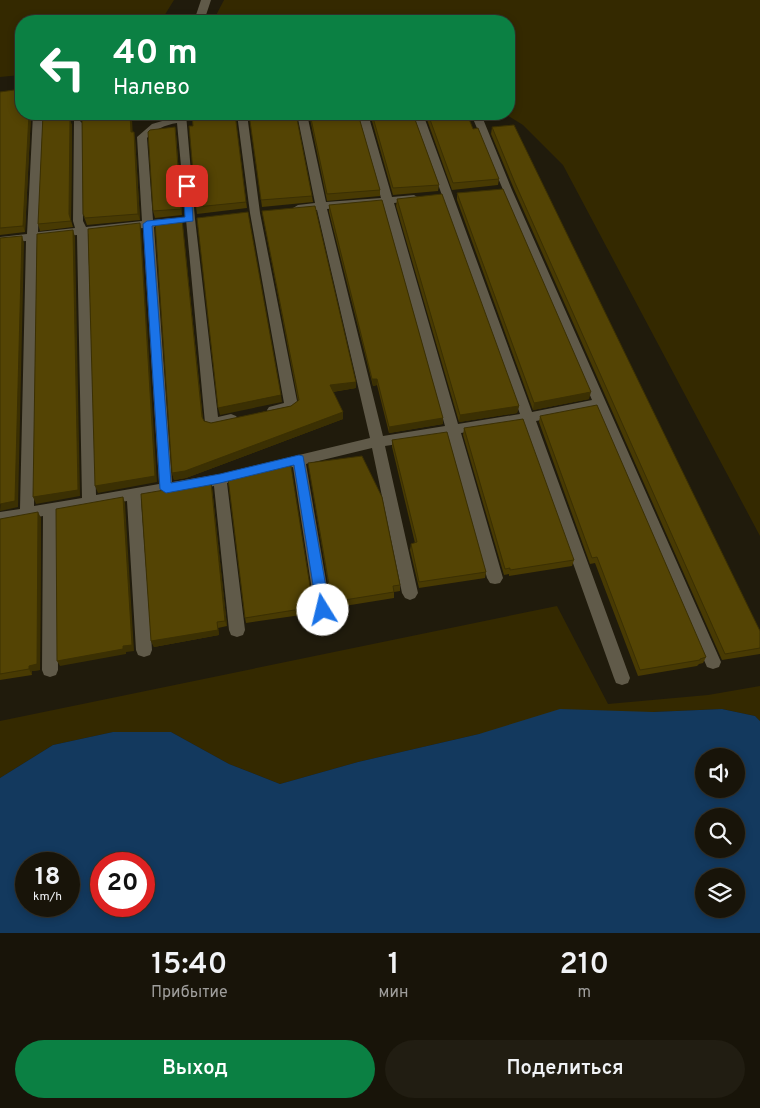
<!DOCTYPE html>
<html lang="ru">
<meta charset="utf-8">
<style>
body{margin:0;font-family:Overpass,sans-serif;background:#211d12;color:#f1f3f6;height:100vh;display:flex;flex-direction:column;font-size:19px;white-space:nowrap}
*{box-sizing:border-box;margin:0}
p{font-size:16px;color:#9f9e9c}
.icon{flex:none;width:28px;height:28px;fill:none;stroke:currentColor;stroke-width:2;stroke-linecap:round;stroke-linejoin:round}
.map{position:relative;height:933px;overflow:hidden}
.side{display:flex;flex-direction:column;background:#181409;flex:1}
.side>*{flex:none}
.guide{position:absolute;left:15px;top:15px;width:500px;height:105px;border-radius:20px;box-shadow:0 2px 8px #0003,0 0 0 1px #36332a;background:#0b8043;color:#fff;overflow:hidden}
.controls{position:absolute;left:695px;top:748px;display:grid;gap:10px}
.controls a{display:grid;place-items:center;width:50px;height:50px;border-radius:50%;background:#181409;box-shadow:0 2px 8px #0003,0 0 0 1px #36332a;font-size:25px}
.speed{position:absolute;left:15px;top:852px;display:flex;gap:10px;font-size:25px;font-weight:700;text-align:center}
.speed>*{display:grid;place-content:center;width:65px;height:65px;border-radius:50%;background:#181409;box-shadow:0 2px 8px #0003,0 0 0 1px #36332a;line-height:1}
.speed small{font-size:12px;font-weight:400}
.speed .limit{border:8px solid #d22;background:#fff;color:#111}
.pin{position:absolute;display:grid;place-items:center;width:42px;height:42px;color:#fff;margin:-21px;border-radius:10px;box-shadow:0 2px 8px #0006}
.me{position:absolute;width:55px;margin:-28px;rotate:351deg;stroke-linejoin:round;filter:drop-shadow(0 0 4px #0008)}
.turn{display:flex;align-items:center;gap:18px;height:105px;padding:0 15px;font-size:22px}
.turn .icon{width:65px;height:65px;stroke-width:2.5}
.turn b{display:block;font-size:35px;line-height:42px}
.eta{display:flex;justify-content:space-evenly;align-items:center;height:85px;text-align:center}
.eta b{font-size:30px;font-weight:600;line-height:35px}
.action{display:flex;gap:10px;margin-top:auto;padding:10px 15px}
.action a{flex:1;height:58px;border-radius:30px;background:#0b8043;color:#fff;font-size:20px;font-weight:600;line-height:58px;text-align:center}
.action a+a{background:#211d12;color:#f1f3f6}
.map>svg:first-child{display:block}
</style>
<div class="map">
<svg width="760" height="933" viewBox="0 0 760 933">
<rect width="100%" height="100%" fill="#201b0c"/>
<path fill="#342900" d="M0,0H174L161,21H21V75L0,77Z
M224,0H760V536L563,165L523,125L505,114H509V21H213Z
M557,606L608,704L708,695L760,686V721L755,716L722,709L653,712L479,734L358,762L280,784L229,764L171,732H113L53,745L0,778V721Z"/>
<path fill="#13395e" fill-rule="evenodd" d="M560,709L653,712L722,709L755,716L760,721V933H0V778L53,745L113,732H171L229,764L280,784L358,762L479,734ZM704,756H736V789H704ZM704,816H736V849H704ZM26,864H69V906H26ZM101,864H144V906H101ZM704,876H736V909H704Z"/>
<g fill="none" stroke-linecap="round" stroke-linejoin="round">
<path fill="#605a49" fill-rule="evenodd" d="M33,114H43L38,232L75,228L73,221L74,121H80L82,123L83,221L86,227L142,221L137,137L152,124L176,117V114H186L195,219L218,417L231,414L236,416L238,419L236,422L212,428L207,427L205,423L177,123C165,125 155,129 147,138L153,220L173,218L178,221L173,224L154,227L172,482L220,474L370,438L317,210L298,211L293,208L298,205L315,203L297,114H307L326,202L381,198L358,114H368L392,197L414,195L419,198L414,201L394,203L458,424L520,414L413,114H423L532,412L592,400L471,114H481L512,190L721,662L719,667L713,669L707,667L596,409L536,421L630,678L628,683L622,685L616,683L614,678L523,423L461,433L503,578L500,583L495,584L490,583L487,578L448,436L385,446L418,593L415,598L410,600L405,598L402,593L372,448L306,464L331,610L328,615L323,617L318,615L315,610L293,467L227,483L245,630L243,635L237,637L231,635L229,630L214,486L141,499L152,650L150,655L144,657L138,655L136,650L127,501L57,514L58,670L56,675L50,677L44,675L42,670L43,516L0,524V512L20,509L26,241L0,243V237L27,234ZM383,204L445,426L383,436L327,209ZM143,228L159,484L96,495L88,234ZM77,235L82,498L34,506L37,239Z
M237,114H247L260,213L298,406L296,409L274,415L269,413L267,410L269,407L284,403L250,213Z"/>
<path fill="#605a49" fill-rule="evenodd" d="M201,0H211L204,21H194Z"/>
</g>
<path fill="#483a03" d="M0,92L21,114H31L25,232L0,235Z
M235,114L247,208L197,214L196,207L193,126Z
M249,114L312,196L313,202L262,207Z
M309,114H358L380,190V196L327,201Z
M370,114H413L439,185L438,191L393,195Z
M425,114H467L473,129L499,179L498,185L452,190Z
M67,119L72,125L71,220L73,227L40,231L38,224Z
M132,119V132L135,138L140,220L87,225L83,214Z
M175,127L176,134L182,215L155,218L153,211Z
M492,127L760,631V654L722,660L514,189L491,134Z
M457,193L589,399L533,410L457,200Z
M397,199L519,406L517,413L459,422L396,206Z
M329,205L443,418V424L389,433L377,385L373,386L329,212Z
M262,211L356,388L333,392L343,412V419L186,478L174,480L172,473L182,219L203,419L204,421L211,423L291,406L298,401Z
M540,416L706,657L703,663L699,664L697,666L638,676L595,563L590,564L539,422Z
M464,428L574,560L572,566L509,576V574L504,575L463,435Z
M392,440L486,572L485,578L419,588L410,550L411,544L415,543L392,447Z
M308,463L400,585V591L394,592V598L332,608Z
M212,488L227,626L218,628L219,635L154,647L151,641Z
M41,518L40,670L32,671V675L0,680V519Z
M313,605V611L308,612V614L246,623L245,618Z"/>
<path fill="#3b3003" d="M29,114H31L25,232L23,226Z
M130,114L132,119L133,138L131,132Z
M70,119L72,125L71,221L69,214Z
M175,127L176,134L182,215L181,209Z
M134,132L135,138L140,220L138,214Z
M182,219L183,226L203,423L202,417Z
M140,223L141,230L157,482L98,493L95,486Z
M73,230L75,237L80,496L36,504L33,497Z
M22,236L24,243L18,507L0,511Z
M372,379H377V385L373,386Z
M356,382V388L331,392L330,385Z
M591,392L589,399L533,410L534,403Z
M281,395L282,402L220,415L218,408Z
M519,406L517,413L459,422L460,415Z
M343,412V419L186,478L174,480L172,473Z
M443,418V424L389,433V427Z
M211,482L212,488L227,626L225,621Z
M123,497L125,503L134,651L126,652V654L60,666L57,661Z
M38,512L41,518L40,670L32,671V675L29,669Z
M217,622L219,635L154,647L151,641Z"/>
<path fill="#544404" stroke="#3b3003" d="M21,89V114H29L23,226L0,228V92Z
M43,114H65V119H70L69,214L71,221L38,224Z
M119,114H130L131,132H134L138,214L85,218L83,214L82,118Z
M192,114H235L246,202L196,207L189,126H193Z
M249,114H296L312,196L261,200Z
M310,114H358L380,190L327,194Z
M372,114H413L439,185L393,188Z
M428,114H467L473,129L478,128L499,179L453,183Z
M514,125L760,631V648L725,654L515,183L492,127Z
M175,127L181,209L153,211L148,132L150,130Z
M503,189L591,392L534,403L457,193Z
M442,194L519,406L460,415L397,199Z
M382,200L443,418L389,427L377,379H372L329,205Z
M315,206L356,382L330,385L343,412L185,471L172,473L155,222L182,219L202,417L204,421L211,423L291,406L299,400L262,211Z
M248,212L281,395L218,408L197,218Z
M140,223L155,476L95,486L88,229Z
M73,230L78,490L33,497L37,234Z
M22,236L15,501L0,504V238Z
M597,405L706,657L700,659V660L640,670L597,557L592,558L540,416Z
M523,419L574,560L510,570V568L505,569L464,428Z
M447,432L486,572L419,582L411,544L417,542L392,440Z
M362,456L382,497L400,585L393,586L394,592L332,602L308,463Z
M291,466L313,605L307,606V608L245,618L228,478L262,470Z
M211,482L225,621L217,622L218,630L151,641L141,494Z
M123,497L132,645L123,646V649L57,661L56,509Z
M38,512L37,664L29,666V669L0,674V519Z"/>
<path fill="#1a73e8" stroke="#114b97" d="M187,183L191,186L193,221L152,226L171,483L220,474L299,455L303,456L330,610L328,614L323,616L319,614L317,610L294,465L220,483L166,493L160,489L143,224L147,221L185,217L183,186Z"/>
</svg>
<div class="controls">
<a><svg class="icon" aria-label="sound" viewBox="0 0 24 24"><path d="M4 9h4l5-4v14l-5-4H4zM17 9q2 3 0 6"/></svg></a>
<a><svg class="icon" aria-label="search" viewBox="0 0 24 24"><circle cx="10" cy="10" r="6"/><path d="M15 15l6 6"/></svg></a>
<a><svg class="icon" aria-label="layers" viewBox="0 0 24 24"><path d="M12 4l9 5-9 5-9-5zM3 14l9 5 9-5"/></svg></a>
</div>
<div class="speed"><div>18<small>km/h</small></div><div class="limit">20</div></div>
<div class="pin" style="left:187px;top:186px;background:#d93025"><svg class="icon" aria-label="arrive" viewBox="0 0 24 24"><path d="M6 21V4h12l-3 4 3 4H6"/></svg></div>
<svg class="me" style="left:323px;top:610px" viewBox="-20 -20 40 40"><circle r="19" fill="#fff"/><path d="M0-13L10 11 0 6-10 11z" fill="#1a73e8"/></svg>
<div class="guide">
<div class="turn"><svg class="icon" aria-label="left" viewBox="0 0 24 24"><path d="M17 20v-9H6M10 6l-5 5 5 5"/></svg><div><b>40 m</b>Налево</div></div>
</div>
</div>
<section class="side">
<div class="eta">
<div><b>15:40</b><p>Прибытие</p></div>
<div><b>1</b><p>мин</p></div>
<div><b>210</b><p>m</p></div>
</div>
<div class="action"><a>Выход</a><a>Поделиться</a></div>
</section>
